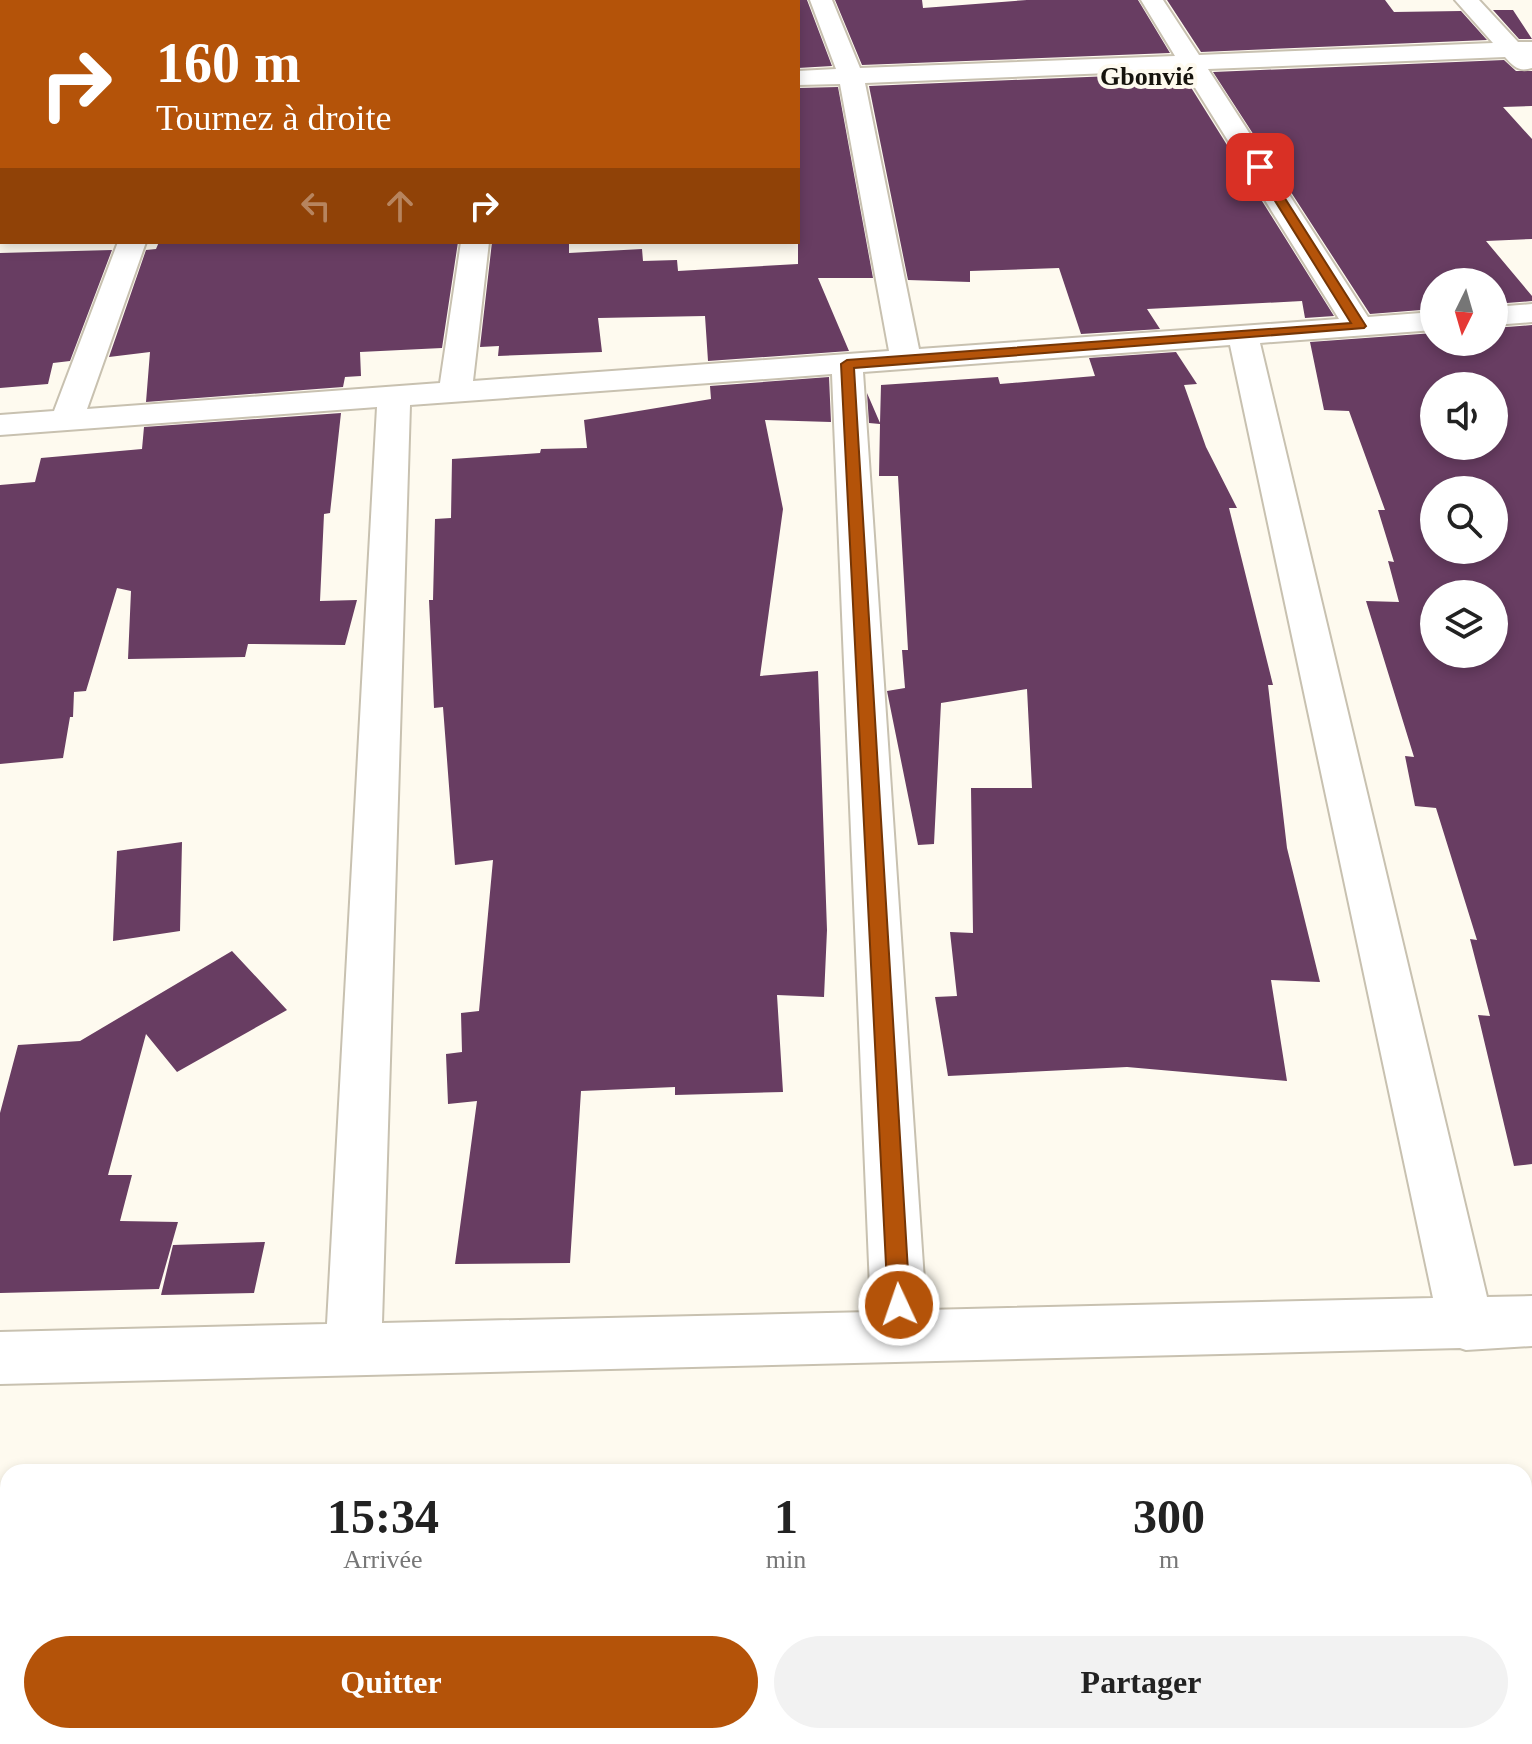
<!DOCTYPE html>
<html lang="fr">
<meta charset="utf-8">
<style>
body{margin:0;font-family:"Times New Roman",serif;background:#f2f2f2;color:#222;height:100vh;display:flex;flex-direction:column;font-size:30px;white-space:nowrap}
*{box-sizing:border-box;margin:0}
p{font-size:26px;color:#767676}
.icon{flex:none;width:44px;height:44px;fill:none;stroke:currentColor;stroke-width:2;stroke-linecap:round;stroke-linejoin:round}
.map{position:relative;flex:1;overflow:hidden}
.sheet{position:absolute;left:0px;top:1464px;width:1532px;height:280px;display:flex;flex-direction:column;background:#fff;border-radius:24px 24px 0 0;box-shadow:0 4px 12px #0003}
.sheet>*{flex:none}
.guide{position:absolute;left:0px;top:0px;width:800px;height:244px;box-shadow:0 4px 12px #0003;background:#b45309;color:#fff;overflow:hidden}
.needle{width:52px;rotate:185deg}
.tools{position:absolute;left:1420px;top:268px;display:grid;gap:16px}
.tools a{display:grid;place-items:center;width:88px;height:88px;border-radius:50%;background:#fff;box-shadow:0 4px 12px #0003;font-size:40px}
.pin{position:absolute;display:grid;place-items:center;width:68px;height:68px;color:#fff;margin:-34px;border-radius:16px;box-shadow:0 4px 12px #0006}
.me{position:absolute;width:88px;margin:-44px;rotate:357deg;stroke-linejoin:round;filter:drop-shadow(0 0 6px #0008)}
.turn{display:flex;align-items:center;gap:28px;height:168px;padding:0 24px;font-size:36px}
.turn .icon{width:104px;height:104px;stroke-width:2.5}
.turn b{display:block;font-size:56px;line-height:68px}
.lanes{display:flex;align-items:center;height:76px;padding:0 24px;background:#0003;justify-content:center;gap:40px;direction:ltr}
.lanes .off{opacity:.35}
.eta{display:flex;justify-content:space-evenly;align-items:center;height:136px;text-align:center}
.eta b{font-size:48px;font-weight:800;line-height:56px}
.cta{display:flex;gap:16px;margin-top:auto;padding:16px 24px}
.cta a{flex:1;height:92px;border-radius:48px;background:#b45309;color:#fff;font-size:32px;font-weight:800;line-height:92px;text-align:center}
.cta a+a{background:#f2f2f2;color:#222}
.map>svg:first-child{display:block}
</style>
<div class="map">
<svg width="1532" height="1744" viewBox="0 0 1532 1744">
<rect width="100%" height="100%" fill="#fefaef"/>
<path fill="#683d62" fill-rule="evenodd" d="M798,0H807L832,66L798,68Z
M835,0H922L923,8L1027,0H1138L1170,53L862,65Z
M1167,0H1385L1394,12L1461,11L1487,40L1201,52Z
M1493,10H1513L1532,39H1519Z
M1504,60L1516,71H1532V106L1503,107L1532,139V239L1486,241L1532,296V301L1494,304V282H1434V309L1370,314L1213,72Z
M1182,73L1334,316L1305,318L1302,301L1147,309L1160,329L1081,334L1059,268L970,271V282L908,280L869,86Z
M838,87L873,278H818L849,351L708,361L705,316L598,318L602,352L498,356L499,346L480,347L492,242H569V253L642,249L643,261L677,260L678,271L798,264V88Z
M159,242H458L442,348L360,352L361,376L345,377L343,387L146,402L150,352L109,357L146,250L156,249Z
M112,250L70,361L53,363L48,384L0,388V253Z
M1532,325V1164L1514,1166L1478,1015L1490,1016L1470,939L1477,940L1436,808L1415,806L1405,756L1414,757L1366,601L1399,602L1388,561L1394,562L1378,510H1385L1349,411L1324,410L1310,342L1434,333V342H1494V328ZM1434,386H1494V446H1434ZM1434,490H1494V550H1434ZM1434,594H1494V654H1434Z
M1176,352L1197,384L1184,385L1206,447L1237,508H1229L1273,685H1268L1287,848L1320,982L1271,980L1287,1081L1127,1067L948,1076L935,997L957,996L950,932L973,933L971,788H1032L1027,689L941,703L934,844L918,845L887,691L905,688L902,650H908L898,476H879L880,424L869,423L867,393L880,423L881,385L998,377L1000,384L1095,376L1089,358Z
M829,377L831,422L765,420L783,509L760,676L818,671L827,930L824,997L777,995L783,1092L675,1095V1087L581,1091L570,1263L455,1264L477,1101L448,1104L446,1054L462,1052L461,1013L479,1011L493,860L455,865L443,707L434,708L429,600H433L435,519L451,518L452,459L540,453L541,449L587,448L584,420L711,399L710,386Z
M341,413L330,513L324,514L320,601L357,600L345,645L248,644L245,657L128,659L131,591L117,588L86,691L74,692L73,717H70L63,758L0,764V485L35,482L41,458L142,449L144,427Z
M182,842L180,931L113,941L117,851Z
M232,951L287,1010L177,1072L146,1034L108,1175H132L120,1221L178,1222L159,1289L0,1293V1113L18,1045L80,1041Z
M265,1242L254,1293L161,1295L173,1245Z"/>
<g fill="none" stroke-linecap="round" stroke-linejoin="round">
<g stroke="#c8c1b0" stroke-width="4">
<path id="minor" d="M479,0H501V2H479Z
M810,0H832L860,68L1175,56L1141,0H1163L1199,55L1493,43L1455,0H1479L1518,42H1532V68C1519,72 1514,67 1505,57L1208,69L1368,317L1434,312V330L1260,343L1487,1297L1532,1296V1346L1466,1350L1460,1348L0,1384V1332L327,1324L377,407L0,435V415L54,411L118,242H146L87,409L440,383L461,242H489L473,381L889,351L840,84L798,85V71L836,69ZM1184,70L1339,319L919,349L865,83ZM1230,345L1433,1298L926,1310L863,372ZM832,374L871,1312L382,1323L410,405Z
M0,81H2V98L0,97Z
M1532,304V322L1494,325V307Z"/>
</g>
<g stroke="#c8c1b0" stroke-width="4">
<path id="secondary" d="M0,35H2V49H0Z"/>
</g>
<use href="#minor" fill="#fff" fill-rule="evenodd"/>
<use href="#secondary" fill="#fff" fill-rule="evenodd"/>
<path stroke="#77746c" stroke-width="8" stroke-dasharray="21 10" stroke-linecap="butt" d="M1524,1500L1532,1499
M0,1559L8,1558"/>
</g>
<path fill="#b45309" stroke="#753606" stroke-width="2" d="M1256,165L1265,167L1366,326L1364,328L854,368L910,1305L907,1312L899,1315L891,1312L888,1305L841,364L847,360L1351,323L1254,167Z"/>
<g text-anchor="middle" stroke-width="8" stroke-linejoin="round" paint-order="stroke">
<g font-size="26" font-weight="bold" fill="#16130d" stroke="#fefaef">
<text x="1147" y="85">Gbonvié</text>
</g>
</g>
</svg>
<div class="tools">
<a><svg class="needle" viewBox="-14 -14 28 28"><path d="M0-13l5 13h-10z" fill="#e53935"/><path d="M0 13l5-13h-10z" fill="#767676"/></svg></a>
<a><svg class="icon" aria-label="sound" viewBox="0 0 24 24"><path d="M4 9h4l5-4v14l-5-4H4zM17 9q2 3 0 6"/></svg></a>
<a><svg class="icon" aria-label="search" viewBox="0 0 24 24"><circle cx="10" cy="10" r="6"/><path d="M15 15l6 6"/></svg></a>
<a><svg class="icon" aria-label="layers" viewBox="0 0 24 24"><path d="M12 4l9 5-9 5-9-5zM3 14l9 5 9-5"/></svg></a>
</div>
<div class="pin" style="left:1260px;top:167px;background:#d93025"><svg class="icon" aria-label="arrive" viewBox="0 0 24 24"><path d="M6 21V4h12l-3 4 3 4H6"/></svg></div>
<svg class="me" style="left:899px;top:1305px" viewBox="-20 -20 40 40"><circle r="17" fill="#b45309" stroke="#fff" stroke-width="3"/><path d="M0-11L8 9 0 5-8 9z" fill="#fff"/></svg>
<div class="guide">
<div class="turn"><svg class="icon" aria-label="right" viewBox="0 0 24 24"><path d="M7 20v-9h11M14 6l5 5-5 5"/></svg><div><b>160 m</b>Tournez à droite</div></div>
<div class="lanes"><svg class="icon off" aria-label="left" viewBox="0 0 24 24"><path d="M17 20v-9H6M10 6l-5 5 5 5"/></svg><svg class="icon off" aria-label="ahead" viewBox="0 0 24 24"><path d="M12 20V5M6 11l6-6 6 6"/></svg><svg class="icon" aria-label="right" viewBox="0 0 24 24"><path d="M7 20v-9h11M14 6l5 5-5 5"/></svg></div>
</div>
<section class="sheet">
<div class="eta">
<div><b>15:34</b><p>Arrivée</p></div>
<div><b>1</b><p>min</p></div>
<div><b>300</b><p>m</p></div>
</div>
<div class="cta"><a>Quitter</a><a>Partager</a></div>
</section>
</div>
